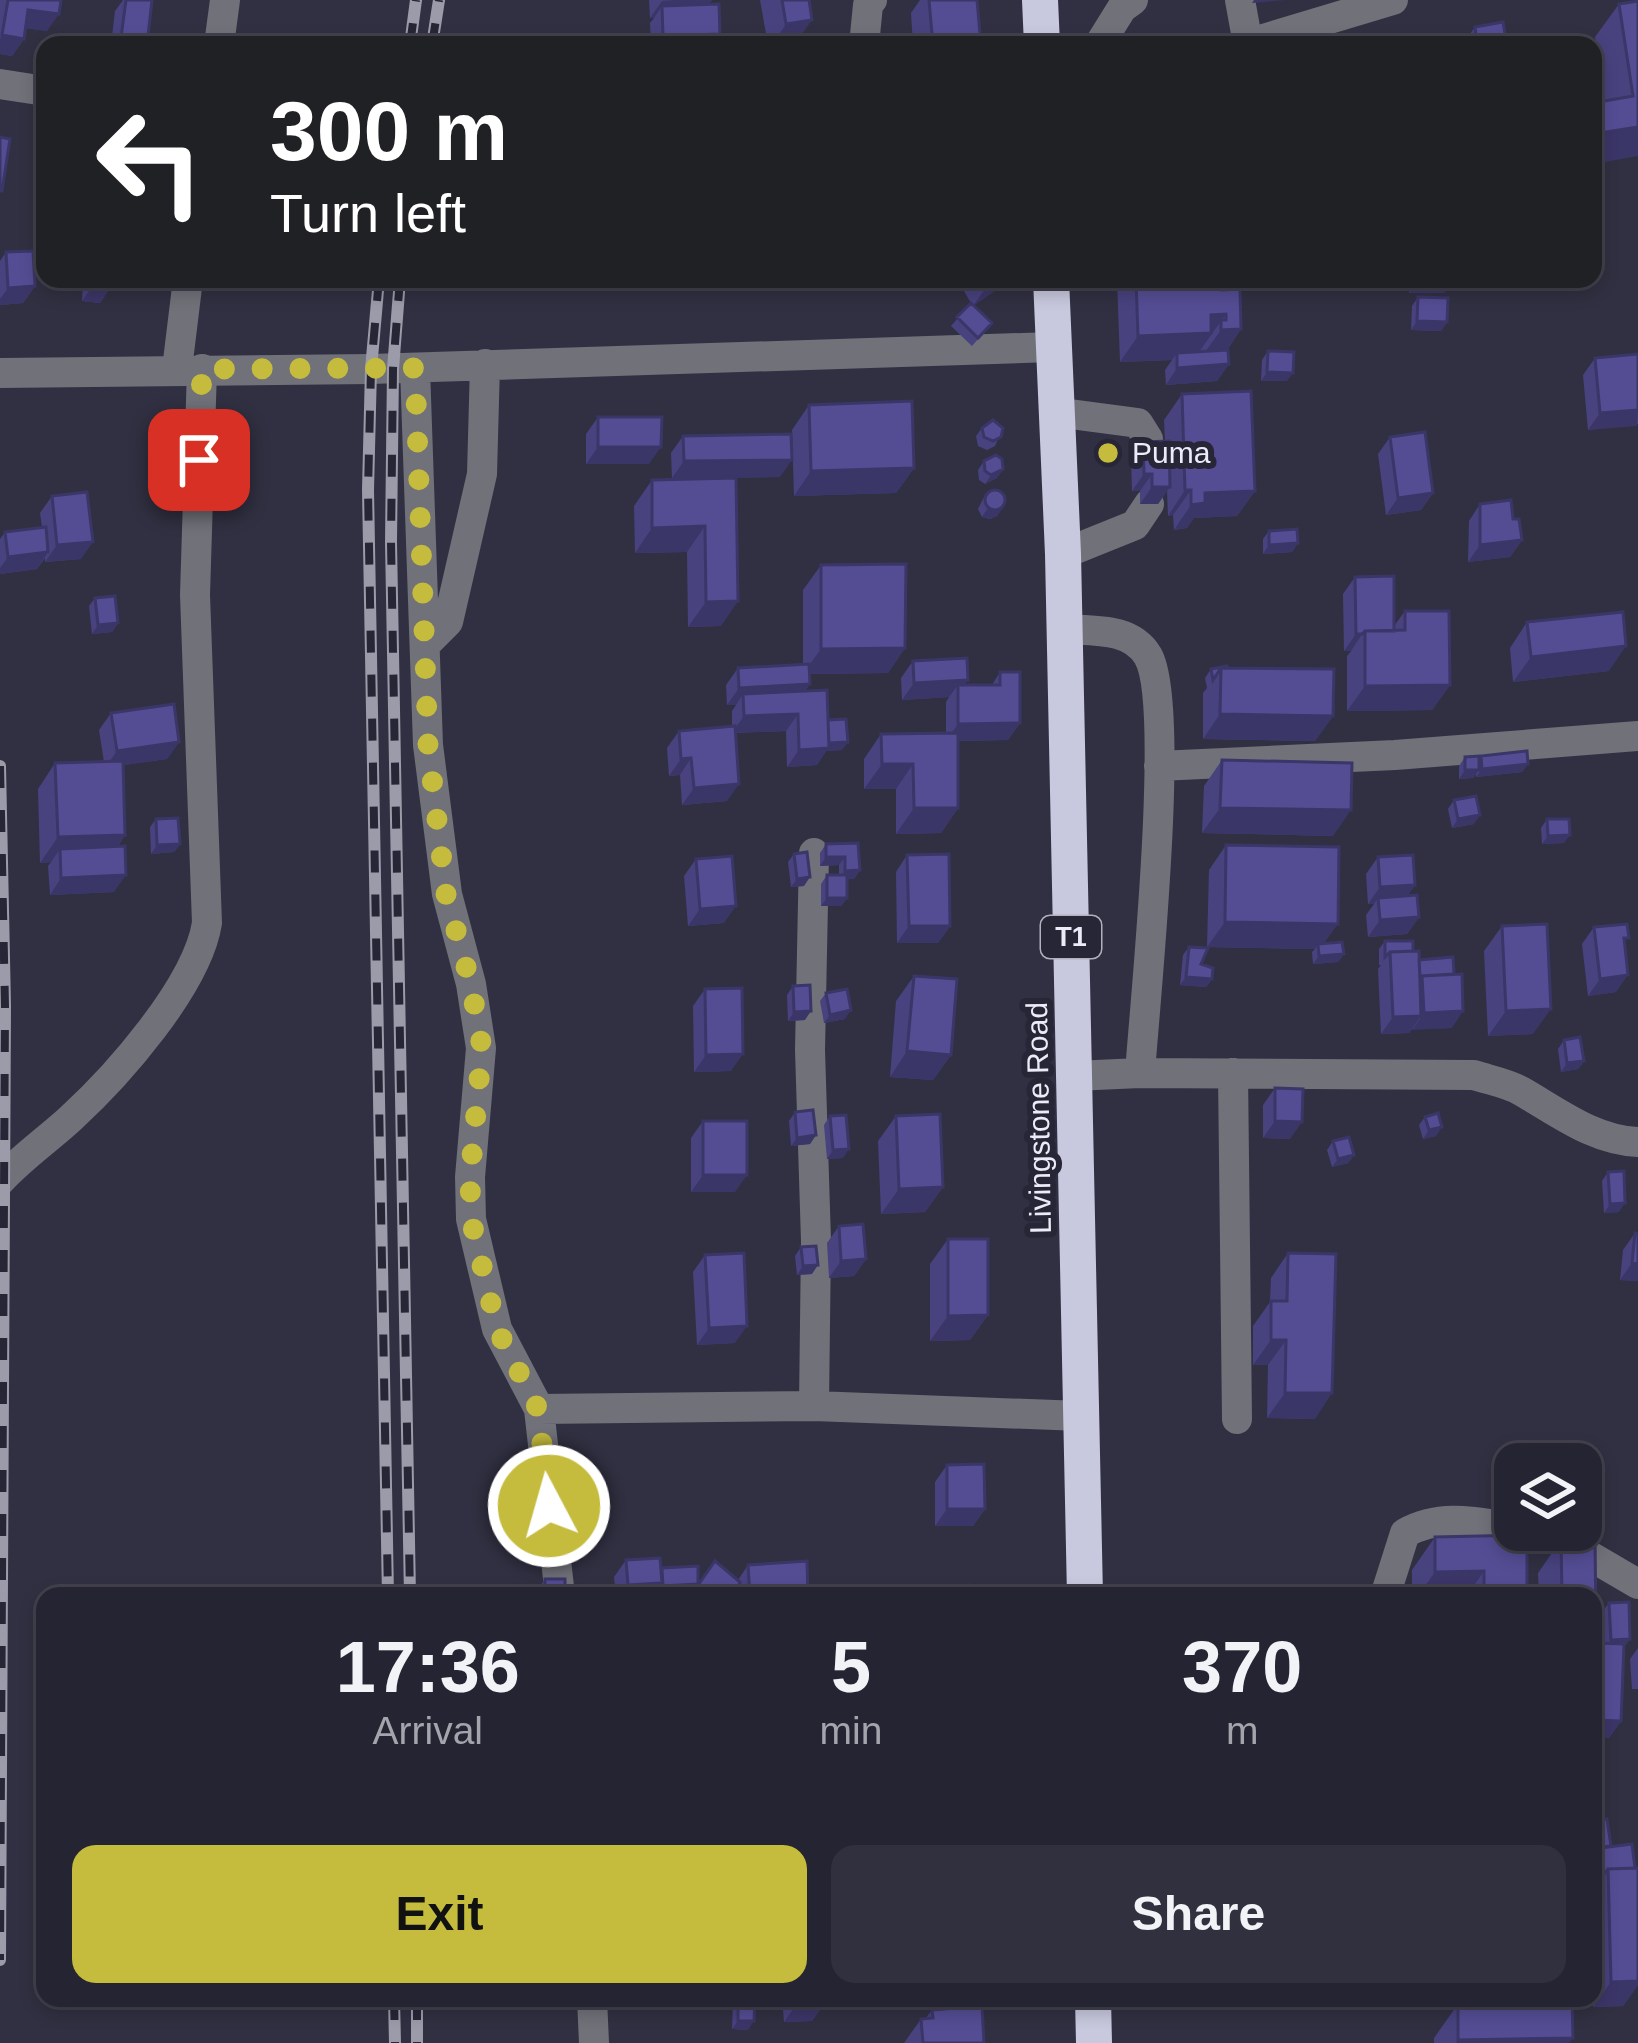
<!DOCTYPE html>
<style>
body{margin:0;font-family:Arial,sans-serif;background:#31303e;color:#f1f3f6;height:100vh;display:flex;flex-direction:column;font-size:45px;white-space:nowrap}
*{box-sizing:border-box;margin:0}
p{font-size:39px;color:#a3a4ac}
.icon{flex:none;width:66px;height:66px;fill:none;stroke:currentColor;stroke-width:2;stroke-linecap:round;stroke-linejoin:round}
.map{position:relative;flex:1;overflow:hidden}
.panel{position:absolute;left:36px;top:1587px;width:1566px;height:420px;display:flex;flex-direction:column;background:#252432;border-radius:24px;box-shadow:0 6px 18px #0003,0 0 0 3px #42414d}
.panel>*{flex:none}
.hud{position:absolute;left:36px;top:36px;width:1566px;height:252px;border-radius:24px;box-shadow:0 6px 18px #0003,0 0 0 3px #42414d;background:#202124;color:#fff;overflow:hidden}
.fabs{position:absolute;left:1494px;top:1443px;display:grid;gap:24px}
.fabs a{display:grid;place-items:center;width:108px;height:108px;border-radius:24px;background:#252432;box-shadow:0 6px 18px #0003,0 0 0 3px #42414d;font-size:60px}
.pin{position:absolute;display:grid;place-items:center;width:102px;height:102px;color:#fff;margin:-51px;border-radius:24px;box-shadow:0 6px 18px #0006}
.me{position:absolute;width:132px;margin:-66px;rotate:354deg;stroke-linejoin:round;filter:drop-shadow(0 0 9px #0008)}
.turn{display:flex;align-items:center;gap:42px;height:252px;padding:0 36px;font-size:54px}
.turn .icon{width:156px;height:156px;stroke-width:2.5}
.turn b{display:block;font-size:84px;line-height:102px}
.eta{display:flex;justify-content:space-evenly;align-items:center;height:204px;text-align:center}
.eta b{font-size:72px;font-weight:800;line-height:84px}
.action{display:flex;gap:24px;margin-top:auto;padding:24px 36px}
.action a{flex:1;height:138px;border-radius:24px;background:#c5bc3d;color:#111;font-size:48px;font-weight:800;line-height:138px;text-align:center}
.action a+a{background:#31303e;color:#f1f3f6}
.map>svg:first-child{display:block}
</style>
<div class="map">
<svg width="1638" height="2043" viewBox="0 0 1638 2043">
<rect width="100%" height="100%" fill="#313042"/>
<g fill="none" stroke-linecap="round" stroke-linejoin="round">
<path stroke="#71717a" stroke-width="30" d="M1240,0L1248,44
M219,45L225,0
M864,45L868,5L872,0
M1099,45L1122,8L1133,0
M1243,45L1393,0
M0,84L45,91
M415,368L428,745L447,894L471,984L481,1048L470,1177L471,1219L497,1329L539,1409L560,1596
M177,369L188,279
M0,373L371,369L1053,347
M1055,412L1138,423L1148,439L1147,459
M1063,554L1135,525L1149,504
M1064,629C1093,631 1131,627 1148,656C1176,705 1145,1000 1140,1073
M426,644L448,622L482,474L485,364
M1159,766L1395,755L1638,736
M1233,1073L1237,1419
M1074,1076L1140,1073L1474,1075C1489,1080 1507,1083 1521,1091C1558,1112 1593,1140 1638,1142
M0,1181C21,1158 47,1140 70,1119C117,1076 197,986 207,923L195,595L202,369
M814,1406L816,1241L810,1050L814,853
M539,1409L814,1406L1081,1416
M1531,1530L1549,1532L1638,1584
M1385,1596L1405,1533C1441,1513 1476,1522 1515,1528
M592,1998L594,2043"/>
<path stroke="#c8c8de" stroke-width="36" d="M1040,0L1042,45
M1051,279L1063,554L1085,1596
M1093,1998L1094,2043"/>
<g stroke="#9c9baa" stroke-width="12">
<path id="rail" d="M410,45L416,0
M432,45L439,0
M379,279L371,369L368,490L388,1596
M400,279L393,369L391,542L410,1596
M0,766L5,1006L0,1960
M394,1998L395,2043
M417,1998V2043"/>
</g>
<use href="#rail" stroke="#272637" stroke-width="8" stroke-dasharray="22" stroke-linecap="butt"/>
</g>
<path fill="#48427f" d="M0,0H61L47,31L26,28L24,39L12,56L0,54Z
M123,0H152L147,45H111L115,11Z
M649,0H712L709,4L712,45H651L650,23L654,18H650Z
M760,0H809L794,45H768Z
M920,0H977L981,45H913L911,13Z
M1638,1V156L1605,101L1595,37L1619,4Z
M1475,27L1507,45H1462Z
M6,252L35,286L23,303L0,305V261Z
M63,279H127L121,289L110,288L100,303L82,301L83,281Z
M965,279H1012L974,305L992,323L972,346L951,326L971,303L961,286Z
M1117,279H1222V290L1241,329L1227,350L1229,364L1217,381L1166,385L1165,370L1172,360L1120,362Z
M1409,279H1454L1444,293H1409Z
M1418,297L1447,322L1441,331L1411,330L1412,306Z
M1268,351L1287,381H1261L1262,360Z
M1638,354V424L1588,430L1583,375L1595,358Z
M1182,394L1255,491L1237,516L1194,518L1187,528L1174,530L1173,515L1168,516L1167,491L1158,504H1140V491H1132L1131,459L1143,442L1165,441L1164,420Z
M809,405L914,468L896,493L794,496L792,430Z
M598,417L649,464H586V434Z
M982,428H1003L995,446L987,450L978,446L976,436Z
M683,436L780,477L672,478L671,453Z
M1390,437L1433,493L1421,510L1386,515L1378,454Z
M984,461L1003,469L997,478L985,484L979,480L978,470Z
M736,478L721,626L688,627L687,552L635,553L634,506L652,480Z
M986,493L1003,507L997,516L990,519L982,517L978,509Z
M52,496L81,559L45,562V558L37,569L0,574V539L5,532L42,527L40,513Z
M1480,504L1513,519L1522,540L1510,557L1468,562L1469,521Z
M1269,531L1298,543L1292,552L1263,554V539Z
M821,565L905,648L888,673L810,674V684L805,691L828,720L842,750L826,751L817,765L787,767L786,731L735,733L727,801L682,805L680,775L669,776L667,748L679,731L732,727V711L736,705H727L726,685L738,668L803,664V590Z
M1355,577L1394,626L1405,611L1450,685L1432,710L1347,711V656L1351,651H1344L1343,594Z
M95,598L118,623L112,632L92,634L89,606Z
M1527,622L1609,671L1513,682L1510,648Z
M913,661L968,680L964,685H992L1000,672L1020,723L1008,740L958,741V808L941,833L896,834V789H864V759L881,734L946,733V702L949,697L902,700L901,678Z
M1228,668L1333,716L1315,741L1203,739V693L1207,688L1205,678L1211,669Z
M111,713L179,742L167,759L123,765L125,835L118,846L114,892L50,895L48,866L51,862L40,863L38,789L55,763L104,762L99,730Z
M1481,756L1528,764L1522,772L1476,777V774L1473,778L1459,779V766L1465,757L1479,759Z
M1222,760L1333,836L1202,833L1204,786Z
M1454,800L1474,824L1452,828L1448,809Z
M156,819L180,844L174,852L151,854L150,827Z
M1547,819L1564,843L1542,844L1541,828Z
M858,843L860,870L854,879H847V898L841,906H821V884L827,875H839V865L820,866V853L826,844Z
M1226,845L1324,943L1344,954L1338,962L1313,964L1312,952L1315,949L1207,947L1209,870Z
M794,854L804,886L791,887L788,862Z
M907,855L950,926L938,943H897L896,872Z
M1378,857L1415,885L1407,896L1419,917L1407,934L1368,937L1366,915L1374,904H1368L1366,874Z
M696,859L724,923L688,926L684,876Z
M1502,926L1533,1034L1488,1036L1484,951Z
M1594,927L1624,944L1616,992L1588,996L1582,944Z
M1385,941L1413,951L1419,960L1452,1028L1412,1029L1409,1033L1381,1034L1378,969L1381,965H1379V949Z
M1189,947L1212,979L1206,987L1180,985L1183,955Z
M914,976L951,1055L933,1080L890,1077L896,1001Z
M793,986L805,1020L788,1021L787,995Z
M705,989L731,1071L694,1072L693,1006Z
M826,993L845,1019L824,1023L820,1001Z
M1564,1040L1584,1061L1578,1069L1561,1072L1558,1049Z
M1275,1088L1290,1139L1263,1138V1105Z
M795,1112L816,1135L810,1144L791,1146L789,1121Z
M830,1116L843,1158L827,1159L824,1125Z
M896,1116L943,1187L925,1212L881,1214L878,1141Z
M1425,1117L1436,1136L1423,1139L1419,1125Z
M703,1121L735,1192H691V1138Z
M1333,1141L1354,1155L1348,1163L1332,1167L1327,1150Z
M1608,1172L1619,1212L1604,1213L1602,1181Z
M839,1226L866,1259L854,1276L829,1278L827,1243Z
M1635,1233L1638,1281L1620,1280L1623,1250Z
M948,1239L988,1315L970,1340L930,1341V1264Z
M801,1247L812,1274L797,1275L795,1256Z
M1288,1253L1315,1419L1267,1418L1268,1365H1253V1326L1270,1302L1271,1278Z
M705,1255L735,1343L697,1345L693,1272Z
M947,1465L985,1509L973,1526H935V1482Z
M1435,1537L1527,1596H1412V1570Z
M1595,1539L1597,1643H1605L1603,1611L1609,1603L1629,1602L1630,1639L1624,1647L1621,1721L1609,1738H1593V1596H1539L1538,1573L1561,1540Z
M626,1560L661,1570L698,1584L738,1580L748,1565L808,1596H737L736,1591L734,1596H690L692,1593L657,1595V1590L653,1596H616L614,1577Z
M545,1579L565,1596H533Z
M1638,1648V1689H1632L1630,1659Z
M1593,1821L1611,1846L1635,1868H1638V1985L1623,2006L1593,2007Z
M733,1998H755L748,2030L732,2029Z
M760,1998H824V2004L812,2021L784,2022L783,2009L760,2010Z
M1512,1998H1572L1569,2043H1434V2038L1458,2004L1512,2003Z
M932,2010L984,2043H904L921,2019L926,2018Z"/>
<path fill="#3b3668" d="M674,0H712L702,13L662,6L654,18H650L662,1Z
M1254,0H1285L1252,3Z
M28,10L59,14L47,31L16,27Z
M812,20L794,45H772L786,24Z
M720,34L712,45H657L663,36Z
M2,35L24,39L12,56L0,54V39Z
M1638,127V156L1593,164V134Z
M109,279L127,280L121,289L110,288L100,303L82,301L94,284Z
M613,279H784L782,281L606,289Z
M1000,279H1012L973,306L985,289Z
M1419,279H1454L1444,293H1409Z
M35,286L23,303L0,305V299L8,288Z
M1226,314L1194,359L1177,353L1172,360L1120,362L1138,336L1211,315Z
M1417,321L1447,322L1441,331L1411,330Z
M1241,329L1224,354L1203,355L1221,330Z
M1229,364L1217,381L1166,385L1177,368Z
M1267,372L1293,373L1287,381H1261Z
M1638,410L1637,426L1588,430L1600,413Z
M598,447H661L649,464H586Z
M792,460L780,477L672,478L684,461Z
M914,468L896,493L794,496L811,471Z
M1003,469L997,478L985,484L991,475Z
M1144,474H1152L1140,491H1132Z
M1152,487H1170L1158,504H1140Z
M1185,490H1191L1173,515L1168,516Z
M1255,491L1237,516L1194,518L1187,528L1174,530L1191,505L1205,493Z
M1433,493L1421,510L1386,515L1398,498Z
M1003,507L997,516L990,519L982,517L988,508Z
M705,526L687,552L635,553L652,528Z
M1522,540L1510,557L1468,562L1480,545Z
M93,542L81,559L45,562L57,545Z
M1298,543L1292,552L1263,554L1269,545Z
M48,552L37,569L0,574V568L8,557Z
M738,601L721,626L688,627L706,602Z
M118,623L112,632L92,634L98,625Z
M1356,634H1362L1351,651H1344Z
M1626,646L1609,671L1513,682L1531,657Z
M905,648L888,673L803,674L821,649Z
M968,680L958,694V685L949,697L902,700L914,683Z
M810,684L798,701L743,694L736,705H727L739,688Z
M1450,685L1432,710L1347,711L1365,686Z
M798,714L786,731L732,733L744,716Z
M1220,714L1333,716L1315,741L1203,739Z
M1020,723L1008,740L946,741L958,724Z
M179,742L167,759L105,768L117,751Z
M848,742L842,750L826,751L817,765L787,767L799,750L829,743Z
M691,758L680,775L669,776L681,759Z
M882,764H913L896,789H864Z
M1528,764L1522,772L1476,777L1482,769Z
M1465,770H1479L1473,778L1459,779Z
M739,784L727,801L682,805L694,788Z
M914,808H958L941,833L896,834Z
M1220,808L1351,810L1333,836L1202,833Z
M1480,815L1474,824L1452,828L1458,819Z
M125,835L108,860L60,849L51,862L40,863L58,837Z
M1570,835L1564,843L1542,844L1548,836Z
M180,844L174,852L151,854L157,845Z
M826,857H845L839,865L820,866Z
M860,870L854,879L839,880L845,871Z
M126,875L114,892L50,895L61,878Z
M810,877L804,886L791,887L797,879Z
M1415,885L1403,902L1378,898L1374,904H1368L1380,887Z
M827,898H847L841,906H821Z
M736,906L724,923L688,926L700,909Z
M1419,917L1407,934L1368,937L1380,920Z
M1225,922L1338,924L1320,949L1318,944L1315,949L1207,947Z
M909,926H950L938,943H897Z
M1344,954L1338,962L1313,964L1319,956Z
M1628,975L1616,992L1588,996L1600,979Z
M1186,977L1212,979L1206,987L1180,985Z
M1551,1009L1533,1034L1488,1036L1506,1011Z
M851,1010L845,1019L824,1023L830,1015Z
M811,1011L805,1020L788,1021L794,1012Z
M1463,1011L1452,1028L1412,1030L1424,1013Z
M1421,1016L1409,1033L1381,1034L1393,1017Z
M907,1051L951,1055L933,1080L890,1077Z
M743,1054L731,1071L694,1072L706,1055Z
M1584,1061L1578,1069L1561,1072L1567,1063Z
M1275,1121L1302,1122L1290,1139L1263,1138Z
M1442,1127L1436,1136L1423,1139L1429,1130Z
M816,1135L810,1144L791,1146L797,1138Z
M849,1149L843,1158L827,1159L833,1150Z
M1354,1155L1348,1163L1332,1167L1338,1159Z
M703,1175H747L735,1192H691Z
M943,1187L925,1212L881,1214L899,1189Z
M1625,1203L1619,1212L1604,1213L1610,1204Z
M866,1259L854,1276L829,1278L841,1261Z
M1632,1263L1638,1264V1281L1620,1280Z
M818,1265L812,1274L797,1275L803,1266Z
M988,1315L970,1340L930,1341L948,1316Z
M747,1326L735,1343L697,1345L709,1328Z
M1271,1340H1286L1268,1365H1253Z
M1285,1393H1332L1315,1419L1267,1418Z
M947,1509H985L973,1526H935Z
M1484,1571L1467,1596H1418L1435,1572Z
M662,1583L653,1596H620L628,1585Z
M698,1584L692,1593L657,1595L663,1586Z
M1630,1639L1624,1647L1605,1648L1611,1640Z
M1593,1720L1621,1721L1609,1738H1593Z
M1604,1874L1593,1891V1876Z
M1638,1981V1985L1623,2006L1593,2007L1611,1982Z
M769,1998H791L783,2009L760,2010Z
M824,2004L812,2021L784,2022L796,2005Z
M738,2021H754L748,2030L732,2029Z
M1573,2038L1569,2043H1456L1458,2040Z"/>
<path fill="#544d94" stroke="#3b3668" stroke-width="3" d="M8,0H61L59,14L28,10L24,39L2,35Z
M126,0H152L147,45H120Z
M782,0H809L812,20L786,24Z
M929,0H977L981,45H933Z
M1638,1V127L1593,134V103L1633,96L1619,4Z
M719,4L720,34L663,36L662,6Z
M1503,22L1507,45H1477L1475,27Z
M0,137L10,139L2,191H0Z
M33,251L35,286L8,288L6,252Z
M94,279H112V286L94,284Z
M979,279H1000L985,289Z
M1136,279H1222V290L1240,289L1241,329L1221,330V320H1226V314L1211,315V333L1138,336Z
M1418,297L1448,298L1447,322L1417,321Z
M971,303L992,323L978,338L957,317Z
M1228,350L1229,364L1177,368V353Z
M1268,351L1294,352L1293,373L1267,372Z
M1638,354V410L1600,413L1595,358Z
M1251,391L1255,491L1205,493V503L1191,505V490H1185L1182,394Z
M912,401L914,468L811,471L809,405Z
M598,417H662L661,447H598Z
M993,420L1003,428L1001,437L993,441L984,437L982,428Z
M1425,432L1433,493L1398,498L1390,437Z
M791,434L792,460L684,461L683,436Z
M1169,441L1170,487H1152V474H1144L1143,442Z
M996,455L1002,459L1003,469L991,475L985,471L984,461Z
M736,478L738,601L706,602L705,526L652,528V480Z
M985 500a10 10 0 1 1 20 0a10 10 0 1 1-20 0Z
M87,492L93,542L57,545L52,496Z
M1511,500L1513,519H1519L1522,540L1480,545V504Z
M46,527L48,552L8,557L5,532Z
M1297,529L1298,543L1269,545V531Z
M906,564L905,648L821,649V565Z
M1394,576V631H1365L1362,634H1356L1355,577Z
M115,596L118,623L98,625L95,598Z
M1405,611H1449L1450,685L1365,686V631L1405,630Z
M1623,612L1626,646L1531,657L1527,622Z
M967,658L968,680L914,683L913,661Z
M809,664L810,684L739,688L738,668Z
M1227,666L1228,668H1221L1213,680L1211,669Z
M1221,668L1334,669L1333,716L1220,714Z
M1000,672H1020V723L958,724V685H1000Z
M827,690L829,748L799,750L798,714L744,716L743,694Z
M174,704L179,742L117,751L111,713Z
M846,719L848,742L829,743L828,720Z
M735,726L739,784L694,788L691,758L681,759L679,731Z
M958,733V808H914L913,764H882L881,734Z
M1527,751L1528,764L1482,769L1481,756Z
M1479,756V770H1465V757Z
M1222,760L1352,763L1351,810L1220,808Z
M123,761L125,835L58,837L55,763Z
M1476,796L1480,815L1458,819L1454,800Z
M178,818L180,844L157,845L156,819Z
M1547,819H1569L1570,835L1548,836Z
M858,843L860,870L845,871V857H826V844Z
M1226,845L1339,847L1338,924L1225,922Z
M125,846L126,875L61,878L60,849Z
M807,852L810,877L797,879L794,854Z
M949,854L950,926H909L907,855Z
M1413,855L1415,885L1380,887L1378,857Z
M732,856L736,906L700,909L696,859Z
M827,875H847V898H827Z
M1417,895L1419,917L1380,920L1378,898Z
M1547,924L1551,1009L1506,1011L1502,926Z
M1627,924L1629,938H1624L1628,975L1600,979L1594,927Z
M1385,941H1413V951L1390,952L1385,957Z
M1342,942L1344,954L1319,956L1318,944Z
M1189,947L1208,948L1201,964L1213,968L1212,979L1186,977Z
M1419,951L1421,1016L1393,1017L1390,952Z
M1453,957L1454,974L1420,976L1419,960Z
M1462,974L1463,1011L1424,1013L1422,976Z
M914,976L957,979L951,1055L907,1051Z
M810,985L811,1011L794,1012L793,986Z
M742,988L743,1054L706,1055L705,989Z
M847,989L851,1010L830,1015L826,993Z
M1580,1037L1584,1061L1567,1063L1564,1040Z
M1275,1088L1303,1089L1302,1122L1275,1121Z
M813,1110L816,1135L797,1138L795,1112Z
M1438,1113L1442,1127L1429,1130L1425,1117Z
M940,1114L943,1187L899,1189L896,1116Z
M846,1115L849,1149L833,1150L830,1116Z
M703,1121H747V1175H703Z
M1349,1137L1354,1155L1338,1159L1333,1141Z
M1624,1171L1625,1203L1610,1204L1608,1172Z
M863,1224L866,1259L841,1261L839,1226Z
M1635,1233L1638,1234V1264L1632,1263Z
M948,1239H988V1315L948,1316Z
M816,1246L818,1265L803,1266L801,1247Z
M744,1253L747,1326L709,1328L705,1255Z
M1288,1253L1336,1254L1332,1393H1285L1286,1340H1271V1301H1287Z
M984,1464L985,1509H947V1465Z
M1527,1535V1596H1484V1571L1435,1572V1537Z
M1595,1539L1597,1708H1593V1596H1562L1561,1540Z
M660,1558L662,1583L628,1585L626,1560Z
M715,1561L740,1582L734,1596H702L694,1591Z
M807,1561L808,1596H750L748,1565Z
M698,1566V1584L663,1586L662,1568Z
M545,1579H565V1596H545Z
M970,1585V1596H918V1589Z
M1629,1602L1630,1639L1611,1640L1609,1603Z
M1597,1643L1624,1644L1621,1721L1593,1720V1714L1597,1708Z
M1607,1819L1611,1846L1593,1848V1821Z
M1632,1844L1635,1868L1608,1869L1604,1874L1593,1876V1849Z
M1638,1868V1981L1611,1982L1608,1869Z
M738,1998H755L754,2021H738Z
M796,1998H824V2004L796,2005Z
M1536,1998H1572L1573,2038L1458,2040V2004L1536,2002Z
M982,2006L984,2043H923L921,2019L933,2018L932,2010Z"/>
<g fill="none" stroke-linecap="round" stroke-linejoin="round">
<path stroke="#c5bc3d" stroke-width="21" stroke-dasharray="0 37.8" d="M199,460L202,369L415,368L428,745L446,894L471,985L482,1048L470,1177L471,1219L497,1329L538,1409L549,1506"/>
</g>
<circle fill="#c5bc3d" stroke="#272637" stroke-width="4.5" cx="1108" cy="453" r="12"/>
<g text-anchor="middle" stroke-width="12" stroke-linejoin="round" paint-order="stroke">
<rect fill="#272637" stroke="#b1b1be" stroke-width="3" x="1041" y="916" width="60" height="42" rx="9"/>
<g font-size="27" font-weight="bold" fill="#ececf8">
<text x="1071" y="946">T1</text>
</g>
<g font-size="30" fill="#ececf8" stroke="#272637" text-anchor="start">
<text x="1132" y="463">Puma</text>
</g>
<g font-size="30" fill="#ececf8" stroke="#272637">
<text transform="translate(1039 1118) rotate(-91)" y="10">Livingstone Road</text>
</g>
</g>
</svg>
<div class="fabs">
<a><svg class="icon" aria-label="layers" viewBox="0 0 24 24"><path d="M12 4l9 5-9 5-9-5zM3 14l9 5 9-5"/></svg></a>
</div>
<div class="pin" style="left:199px;top:460px;background:#d93025"><svg class="icon" aria-label="arrive" viewBox="0 0 24 24"><path d="M6 21V4h12l-3 4 3 4H6"/></svg></div>
<svg class="me" style="left:549px;top:1506px" viewBox="-20 -20 40 40"><circle r="17" fill="#c5bc3d" stroke="#fff" stroke-width="3"/><path d="M0-11L8 9 0 5-8 9z" fill="#fff"/></svg>
<div class="hud">
<div class="turn"><svg class="icon" aria-label="left" viewBox="0 0 24 24"><path d="M17 20v-9H6M10 6l-5 5 5 5"/></svg><div><b>300 m</b>Turn left</div></div>
</div>
<section class="panel">
<div class="eta">
<div><b>17:36</b><p>Arrival</p></div>
<div><b>5</b><p>min</p></div>
<div><b>370</b><p>m</p></div>
</div>
<div class="action"><a>Exit</a><a>Share</a></div>
</section>
</div>
